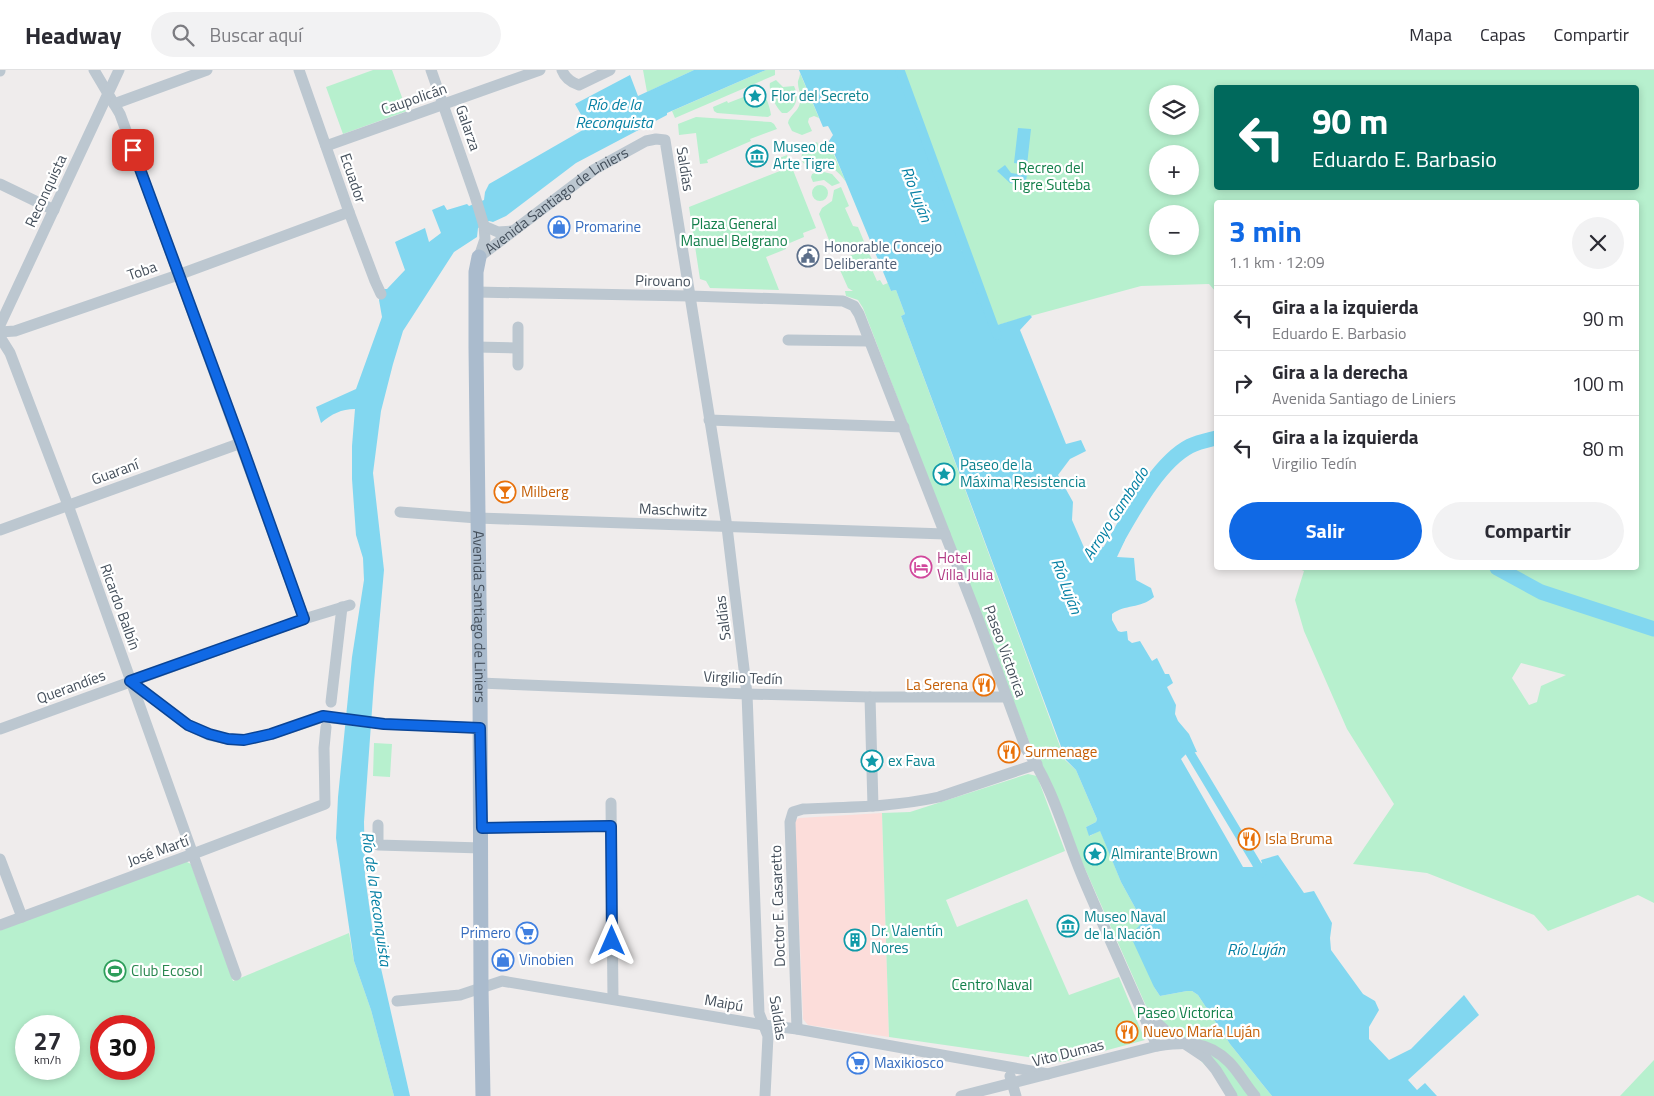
<!DOCTYPE html>
<html lang="es">
<meta charset="utf-8">
<style>
body{margin:0;font-family:"Titillium Web",sans-serif;background:#f2f2f3;color:#2b2b33;height:100vh;display:flex;flex-direction:column;font-size:19px;white-space:nowrap}
*{box-sizing:border-box;margin:0}
p{font-size:16px;color:#7c7c81}
.icon{flex:none;width:28px;height:28px;fill:none;stroke:currentColor;stroke-width:2;stroke-linecap:round;stroke-linejoin:round}
.map{position:relative;flex:1;overflow:hidden}
.drawer{position:absolute;left:1214px;top:130px;width:425px;height:370px;display:flex;flex-direction:column;background:#fff;border-radius:5px;box-shadow:0 2px 8px #0003}
.drawer>*{flex:none}
.guide{position:absolute;left:1214px;top:15px;width:425px;height:105px;border-radius:5px;box-shadow:0 2px 8px #0003;background:#00695c;color:#fff;overflow:hidden}
.fabs{position:absolute;left:1149px;top:15px;display:grid;gap:10px}
.fabs a{display:grid;place-items:center;width:50px;height:50px;border-radius:50%;background:#fff;box-shadow:0 2px 8px #0003;font-size:25px}
.speed{position:absolute;left:15px;top:945px;display:flex;gap:10px;font-size:25px;font-weight:700;text-align:center}
.speed>*{display:grid;place-content:center;width:65px;height:65px;border-radius:50%;background:#fff;box-shadow:0 2px 8px #0003;line-height:1}
.speed small{font-size:12px;font-weight:400}
.speed .limit{border:8px solid #d22;background:#fff;color:#111}
.pin{position:absolute;display:grid;place-items:center;width:42px;height:42px;color:#fff;margin:-21px;border-radius:10px;box-shadow:0 2px 8px #0006}
.me{position:absolute;width:55px;margin:-28px;rotate:0deg;stroke-linejoin:round;filter:drop-shadow(0 0 4px #0008)}
.turn{display:flex;align-items:center;gap:18px;height:105px;padding:0 15px;font-size:22px}
.turn .icon{width:65px;height:65px;stroke-width:2.5}
.turn b{display:block;font-size:35px;line-height:42px}
.round{display:grid;place-items:center;flex:none;width:52px;height:52px;border-radius:26px;background:#f2f2f3}
.headline{display:flex;align-items:center;justify-content:space-between;height:85px;padding:0 15px}
h1{font-size:30px;font-weight:700;line-height:38px;color:#1069e5}
.cta{display:flex;gap:10px;margin-top:auto;padding:10px 15px}
.cta a{flex:1;height:58px;border-radius:30px;background:#1069e5;color:#fff;font-size:20px;font-weight:700;line-height:58px;text-align:center}
.cta a+a{background:#f2f2f3;color:#2b2b33}
ul{padding:0;list-style:none}
li{display:flex;align-items:center;gap:15px;height:65px;padding:0 15px;border-top:1px solid #e1e1e2}
li div{flex:1}
li b{display:block;font-size:19px}
li em{font-style:normal}
header{display:flex;align-items:center;gap:30px;box-sizing:border-box;height:70px;padding:0 25px;background:#fff;border-bottom:1px solid #e1e1e2}
header strong{font-size:24px}
nav{display:flex;gap:28px;margin-inline-start:auto;font-size:18px}
.search{width:350px;height:45px;background:#f2f2f3;display:flex;align-items:center;gap:12px;box-sizing:border-box;padding:0 18px;border-radius:28px;color:#7c7c81;font-size:19px}
.map>svg:first-child{display:block}
</style>
<header>
<strong>Headway</strong>
<div class="search"><svg class="icon" aria-label="search" viewBox="0 0 24 24"><circle cx="10" cy="10" r="6"/><path d="M15 15l6 6"/></svg>Buscar aquí</div>
<nav><a>Mapa</a><a>Capas</a><a>Compartir</a></nav>
</header>
<div class="map">
<svg width="1654" height="1026" viewBox="0 0 1654 1026">
<rect width="100%" height="100%" fill="#efecec"/>
<path fill="#fcddda" d="M882,743L889,967L808,955L803,949L795,751L799,748Z"/>
<path fill="#b7f0ce" fill-rule="evenodd" d="M373,0H392L407,41L343,64L326,17Z
M643,0H694L647,22Z
M766,0H775V5L675,48L672,41Z
M897,0H1654V833L1638,825L1548,861L1534,845L1427,803L1353,794L1394,734L1347,659L1304,561L1295,530L1304,501L1297,498H1636V132H1216V222L1209,214L1141,216L994,256L962,181L946,129L917,51L907,30ZM1216,18H1636V118H1216ZM1158,24H1190V56H1158ZM1158,84H1190V116H1158ZM1158,144H1190V176H1158ZM1521,593L1566,605L1541,616L1537,632L1529,635L1512,608Z
M800,3L819,48L814,46L809,48L808,52L812,61L802,65L792,61L788,53C789,46 796,43 799,36C803,25 797,19 798,11C799,8 800,6 800,3Z
M776,10L783,17L794,16C799,27 797,36 787,43H782C776,38 768,21 770,13Z
M757,18C765,21 770,37 771,45L768,47L717,43L714,41L713,37L727,31L728,33L746,26L745,23Z
M696,47L771,52L774,54L777,59L750,69L751,71L707,90L708,93L700,94L696,63L679,65L678,54Z
M817,72L823,84L829,83L831,78L846,112C841,105 836,99 828,97C817,94 794,102 804,78Z
M787,85L816,158L803,163L804,167L785,175L786,179L766,187L779,220L710,218L706,211L700,209L689,137L780,101L779,96L784,94L783,91L777,89Z
M820,101L832,104L840,113L832,116L824,110L813,112L811,107L812,104Z
M812 123a8 8 0 1 1 16 0a8 8 0 1 1-16 0Z
M841,117L849,136L845,138L853,156L858,157L865,174L845,183L842,180H838L837,176L832,178L819,144L822,138L832,131L834,120Z
M867,180L873,191L869,193L877,211L880,210L883,215L888,213L891,221L896,220L905,244L901,246L1065,690L1076,700L1097,749L1096,752L1086,757L1090,766L1100,760L1121,812L1143,852L1154,917L1160,926L1187,921H1192L1198,925L1230,974L1272,1026H1236L1146,936L1031,677L863,238L858,230L846,226L845,221H853L848,218L840,200L845,198L844,194L847,192L846,187Z
M374,673L392,674L390,707L373,706Z
M1028,704L1037,706L1065,781L946,830L957,857L1027,829L1069,925L1119,907L1145,970L1063,992L889,967L882,743L910,742Z
M185,791L191,794L233,911L349,863L354,891L371,940L394,1026H0V860ZM26,956H69V999H26ZM101,956H144V999H101Z
M1654,990V1026H1620Z"/>
<path fill="#82d7f0" d="M694,0H766L667,43V45L576,93L506,146L493,152L489,151L478,158L477,167L454,182L403,261L393,294L381,341L373,403L384,500L374,612L364,752L365,806L373,863L410,1026H394L371,940L354,891L336,768L338,727L352,587L364,510L363,488L356,465L352,409V376L355,339C341,339 332,344 321,353L316,337L356,319L382,247L379,230L383,219H387L405,200L395,172L425,158L429,172L441,163L432,140L444,135L447,140L467,134L469,136L484,130L485,122L489,114L588,57L575,34L630,5L638,26Z
M799,0H897L907,30L917,51L946,129L962,181L968,186L991,252L994,256L1030,245L1032,247L1020,260L1066,374L1081,370L1086,381L1070,389L1058,405L1073,432L1072,450L1086,482L1106,476L1119,458L1125,470L1117,487L1134,488L1136,510L1151,518L1154,527C1140,539 1125,534 1112,544V550L1118,561L1121,562L1127,561L1128,570L1132,573L1140,571L1152,591L1157,588L1165,604H1169L1173,613L1167,617L1176,635L1175,644L1178,651L1189,664L1197,682L1187,683L1181,689L1243,797H1252L1262,793L1261,790L1278,785L1304,823L1314,821L1332,853L1330,868L1331,880L1363,924L1375,931L1379,940L1369,957V969L1389,990L1411,979L1464,925L1479,945L1408,1010L1417,1020L1425,1013L1437,1026H1272L1230,974L1198,925L1192,921H1187L1160,926L1154,917L1130,865L1143,852L1121,812L1100,761L1089,766L1086,757L1096,752L1097,749L1076,700L1066,690L901,246L905,244L896,220L891,221L829,71L833,65L828,56L823,57Z
M1018,58L1031,59L1027,95L1014,93Z
M1005,95L1011,103L1027,105L1025,116L1010,113L997,101Z"/>
<g fill="none" stroke-linecap="round" stroke-linejoin="round">
<path stroke="#82d7f0" stroke-width="9" d="M900,0L997,265
M1184,673L1262,803"/>
<path stroke="#82d7f0" stroke-width="15" d="M1111,479C1130,447 1157,393 1190,376C1198,372 1208,370 1216,368
M1497,498L1541,522L1654,559"/>
<g stroke="#bcc7d0" stroke-width="11">
<path d="M94,0L120,44L304,549"/>
<path d="M299,0L349,142L375,211L381,224"/>
<path d="M431,0L475,126L484,156L485,169L479,187"/>
<path d="M562,0C565,8 570,12 579,15L610,0"/>
<path d="M0,1V0"/>
<path d="M114,34L207,0"/>
<path d="M326,76L540,0"/>
<path d="M0,114L54,140"/>
<path d="M484,156L498,162L513,161"/>
<path id="s1" d="M479,187L595,99L646,71L656,69L665,70L727,457L747,624L759,943L768,966L765,1026"/>
<path d="M476,222L690,226L843,231L854,236L859,244L977,546L1026,679C1053,716 1065,766 1083,808C1107,865 1133,920 1157,976"/>
<path d="M0,255L119,0"/>
<path d="M518,257V295"/>
<path d="M0,262L15,261L178,205L349,142"/>
<path d="M0,267L10,283L68,435L236,905"/>
<path d="M788,270L869,271"/>
<path d="M476,277L516,278"/>
<path d="M709,350L904,357"/>
<path d="M400,442L477,448L945,464"/>
<path d="M0,460L241,373"/>
<path d="M130,611L188,655L209,665L228,669L244,670L271,664L323,647L384,654L479,658"/>
<path d="M480,613L747,624L870,627H1005"/>
<path d="M870,627L873,736"/>
<path d="M331,632L342,537"/>
<path d="M0,659L304,549L350,535"/>
<path d="M611,733L613,929"/>
<path d="M378,755V775L482,778"/>
<path d="M482,758L611,756"/>
<path d="M0,789L22,847"/>
<path d="M0,855L193,784L325,734L324,678L326,657"/>
<path d="M397,931L460,925L502,911L764,955L797,959L1048,1004"/>
<path d="M1145,942L1167,962L1206,988L1216,1000L1232,1026"/>
<path d="M797,959L790,752L793,742L803,739C849,737 894,737 939,727L1037,694"/>
<path d="M1010,1006L1016,1026"/>
<path d="M961,1026L1157,976C1185,972 1207,970 1229,992C1239,1002 1246,1016 1255,1026"/>
</g>
<path stroke="#aabbcd" stroke-width="15" id="s2" d="M479,187L476,202V277L480,613L481,918L483,1026"/>
</g>
<g fill="none" stroke-linecap="round" stroke-linejoin="round">
<g stroke="#0a4495" stroke-width="12">
<path id="route" d="M133,80L241,373L304,549L130,611L188,655L209,664L228,669L244,670L271,664L323,646L384,654L480,658L482,758L611,756L612,871"/>
</g>
<use href="#route" stroke="#1069e5" stroke-width="9"/>
</g>
<defs>
<g id="sight-ring" transform="scale(1.125)"><circle r="9.5" fill="#fff" stroke="#0f9aa8" stroke-width="1.5"/><path d="M0-6L1.8-2.2L6-1.7L2.9 1.2L3.7 5.4L0 3.3L-3.7 5.4L-2.9 1.2L-6-1.7L-1.8-2.2Z" fill="#0f9aa8"/></g>
<g id="museum-ring" transform="scale(1.125)"><circle r="9.5" fill="#fff" stroke="#0f9aa8" stroke-width="1.5"/><path d="M0-6L6-3V-2H-6V-3ZM-5-1h2V3h-2ZM-1-1h2V3h-2ZM3-1h2V3H3ZM-6 4H6V6H-6Z" fill="#0f9aa8"/></g>
<g id="shop-ring" transform="scale(1.125)"><circle r="9.5" fill="#fff" stroke="#3f7fe0" stroke-width="1.5"/><path d="M-5-2.5h2.3a2.7 3.5 0 0 1 5.4 0H5L5.5 6h-11ZM-1.5-2.5h3a1.5 2.3 0 0 0-3 0Z" fill="#3f7fe0"/></g>
<g id="civic-ring" transform="scale(1.125)"><circle r="9.5" fill="#fff" stroke="#5c6f8a" stroke-width="1.5"/><path d="M-.6-6.5H3V-4.5H.6V-3L4-1V1h2V6H-6V1h2V-1L-.6-3ZM-1.2 2.5V6h2.4V2.5Z" fill="#5c6f8a"/></g>
<g id="bar-ring" transform="scale(1.125)"><circle r="9.5" fill="#fff" stroke="#e8710a" stroke-width="1.5"/><path d="M-6-5H6L.8 .8V4.5H3.5V6h-7V4.5H-.8V.8Z" fill="#e8710a"/></g>
<g id="hotel-ring" transform="scale(1.125)"><circle r="9.5" fill="#fff" stroke="#d1479c" stroke-width="1.5"/><path d="M-6-4.5h1.5V1H6V5H4.5V3h-9V5H-6ZM-4 0a1.8 1.8 0 1 1 3.6 0ZM.5 0V-2.5h3Q6-2.5 6 0Z" fill="#d1479c"/></g>
<g id="restaurant-ring" transform="scale(1.125)"><circle r="9.5" fill="#fff" stroke="#e8710a" stroke-width="1.5"/><path d="M-5-6h1v4h1v-4h1v4h1v-4h1v5L-1.5 .5V6h-2V.5L-5-1ZM5-6V6H3V1.5H1.5Q1.5-4 5-6Z" fill="#e8710a"/></g>
<g id="supermarket-ring" transform="scale(1.125)"><circle r="9.5" fill="#fff" stroke="#3f7fe0" stroke-width="1.5"/><path d="M-6-5.5h2.5l.6 2H6L4.5 2H-2.5L-4.4-4H-6ZM-1.5 3.2a1.3 1.3 0 1 0 .1 0ZM3 3.2a1.3 1.3 0 1 0 .1 0Z" fill="#3f7fe0"/></g>
<g id="building-ring" transform="scale(1.125)"><circle r="9.5" fill="#fff" stroke="#0f9aa8" stroke-width="1.5"/><path d="M-4-6H4V6H1V3H-1V6H-4ZM-2.5-4.3h1.7v1.8h-1.7ZM.8-4.3h1.7v1.8H.8ZM-2.5-1h1.7V.8h-1.7ZM.8-1h1.7V.8H.8Z" fill="#0f9aa8"/></g>
<g id="stadium-ring" transform="scale(1.125)"><circle r="9.5" fill="#fff" stroke="#2e9e5b" stroke-width="1.5"/><path d="M0-5a6.5 5 0 1 0 0 10a6.5 5 0 1 0 0-10ZM-3.5-1.8h7v3.6h-7Z" fill="#2e9e5b"/></g>
</defs>
<g fill-rule="evenodd">
<use href="#sight-ring" x="755" y="26"/>
<use href="#museum-ring" x="757" y="86"/>
<use href="#shop-ring" x="559" y="157"/>
<use href="#civic-ring" x="808" y="186"/>
<use href="#sight-ring" x="944" y="404"/>
<use href="#bar-ring" x="505" y="422"/>
<use href="#hotel-ring" x="921" y="497"/>
<use href="#restaurant-ring" x="984" y="615"/>
<use href="#restaurant-ring" x="1009" y="682"/>
<use href="#sight-ring" x="872" y="691"/>
<use href="#restaurant-ring" x="1249" y="769"/>
<use href="#sight-ring" x="1095" y="784"/>
<use href="#museum-ring" x="1068" y="856"/>
<use href="#supermarket-ring" x="527" y="863"/>
<use href="#building-ring" x="855" y="870"/>
<use href="#shop-ring" x="503" y="890"/>
<use href="#stadium-ring" x="115" y="901"/>
<use href="#restaurant-ring" x="1127" y="962"/>
<use href="#supermarket-ring" x="858" y="993"/>
</g>
<g text-anchor="middle" stroke-width="4.5" stroke-linejoin="round" paint-order="stroke">
<g font-size="15" fill="#0d838f" stroke="#fff" text-anchor="start">
<text x="771" y="31">Flor del Secreto</text>
<text x="773" y="82">Museo de<tspan x="773" dy="17">Arte Tigre</tspan></text>
<text x="960" y="400">Paseo de la<tspan x="960" dy="17">Máxima Resistencia</tspan></text>
<text x="888" y="696">ex Fava</text>
<text x="1111" y="789">Almirante Brown</text>
<text x="1084" y="852">Museo Naval<tspan x="1084" dy="17">de la Nación</tspan></text>
<text x="871" y="866">Dr. Valentín<tspan x="871" dy="17">Nores</tspan></text>
</g>
<g font-size="15" fill="#444f5b" stroke="#fff">
<text transform="translate(414 29) rotate(-19)" y="5">Caupolicán</text>
<text transform="translate(468 58) rotate(71)" y="5">Galarza</text>
<text transform="translate(685 99) rotate(81)" y="5">Saldías</text>
<text transform="translate(353 108) rotate(71)" y="5">Ecuador</text>
<text transform="translate(46 121) rotate(-65)" y="5">Reconquista</text>
<text dy="5" stroke="none"><textPath href="#s1" startOffset="96">Avenida Santiago de Liniers</textPath></text>
<text transform="translate(142 201) rotate(-19)" y="5">Toba</text>
<text transform="translate(663 211) rotate(1)" y="5">Pirovano</text>
<text transform="translate(115 402) rotate(-20)" y="5">Guaraní</text>
<text transform="translate(673 440) rotate(2)" y="5">Maschwitz</text>
<text transform="translate(120 537) rotate(70)" y="5">Ricardo Balbín</text>
<text dy="5" stroke="none"><textPath href="#s2" startOffset="360">Avenida Santiago de Liniers</textPath></text>
<text transform="translate(723 548) rotate(-97)" y="5">Saldías</text>
<text transform="translate(1005 581) rotate(70)" y="5">Paseo Victorica</text>
<text transform="translate(743 608) rotate(2)" y="5">Virgilio Tedín</text>
<text transform="translate(71 617) rotate(-20)" y="5">Querandíes</text>
<text transform="translate(158 781) rotate(-20)" y="5">José Martí</text>
<text transform="translate(778 836) rotate(-92)" y="5">Doctor E. Casaretto</text>
<text transform="translate(724 933) rotate(10)" y="5">Maipú</text>
<text transform="translate(778 948) rotate(81)" y="5">Saldías</text>
<text transform="translate(1068 983) rotate(-14)" y="5">Vito Dumas</text>
</g>
<g font-size="15" fill="#127f4a" stroke="#fff">
<text x="1051" y="103">Recreo del<tspan x="1051" dy="17">Tigre Suteba</tspan></text>
<text x="734" y="159">Plaza General<tspan x="734" dy="17">Manuel Belgrano</tspan></text>
<text x="992" y="920">Centro Naval</text>
<text x="1185" y="948">Paseo Victorica</text>
</g>
<g font-size="15" fill="#366cbe" stroke="#fff" text-anchor="start">
<text x="575" y="162">Promarine</text>
<text x="511" y="868" text-anchor="end">Primero</text>
<text x="519" y="895">Vinobien</text>
<text x="874" y="998">Maxikiosco</text>
</g>
<g font-size="15" fill="#4e5e75" stroke="#fff" text-anchor="start">
<text x="824" y="182">Honorable Concejo<tspan x="824" dy="17">Deliberante</tspan></text>
</g>
<g font-size="15" fill="#c56008" stroke="#fff" text-anchor="start">
<text x="521" y="427">Milberg</text>
<text x="968" y="620" text-anchor="end">La Serena</text>
<text x="1025" y="687">Surmenage</text>
<text x="1265" y="774">Isla Bruma</text>
<text x="1143" y="967">Nuevo María Luján</text>
</g>
<g font-size="15" fill="#b23c85" stroke="#fff" text-anchor="start">
<text x="937" y="493">Hotel<tspan x="937" dy="17">Villa Julia</tspan></text>
</g>
<g font-size="15" fill="#27864d" stroke="#fff" text-anchor="start">
<text x="131" y="906">Club Ecosol</text>
</g>
<g font-size="16" font-style="italic" fill="#0680a4" stroke="#fff">
<text x="614" y="40">Río de la<tspan x="614" dy="18">Reconquista</tspan></text>
<text transform="translate(917 124) rotate(69)" y="6">Río Luján</text>
<text transform="translate(1115 443) rotate(-57)" y="6">Arroyo Gambado</text>
<text transform="translate(1067 516) rotate(69)" y="6">Río Luján</text>
<text transform="translate(377 829) rotate(82)" y="6">Río de la Reconquista</text>
<text x="1256" y="885">Río Luján</text>
</g>
</g>
</svg>
<div class="fabs">
<a><svg class="icon" aria-label="layers" viewBox="0 0 24 24"><path d="M12 4l9 5-9 5-9-5zM3 14l9 5 9-5"/></svg></a>
<a>+</a>
<a>−</a>
</div>
<div class="speed"><div>27<small>km/h</small></div><div class="limit">30</div></div>
<div class="pin" style="left:133px;top:80px;background:#d93025"><svg class="icon" aria-label="arrive" viewBox="0 0 24 24"><path d="M6 21V4h12l-3 4 3 4H6"/></svg></div>
<svg class="me" style="left:612px;top:871px" viewBox="-20 -20 40 40"><path d="M0-17L14 15 0 8-14 15z" fill="#1069e5" stroke="#fff" stroke-width="4"/></svg>
<div class="guide">
<div class="turn"><svg class="icon" aria-label="left" viewBox="0 0 24 24"><path d="M17 20v-9H6M10 6l-5 5 5 5"/></svg><div><b>90 m</b>Eduardo E. Barbasio</div></div>
</div>
<section class="drawer">
<div class="headline"><div><h1>3 min</h1><p>1.1 km · 12:09</p></div><a class="round"><svg class="icon" aria-label="close" viewBox="0 0 24 24"><path d="M6 6l12 12M18 6L6 18"/></svg></a></div>
<ul>
<li><svg class="icon" aria-label="left" viewBox="0 0 24 24"><path d="M17 20v-9H6M10 6l-5 5 5 5"/></svg><div><b>Gira a la izquierda</b><p>Eduardo E. Barbasio</p></div><em>90 m</em></li>
<li><svg class="icon" aria-label="right" viewBox="0 0 24 24"><path d="M7 20v-9h11M14 6l5 5-5 5"/></svg><div><b>Gira a la derecha</b><p>Avenida Santiago de Liniers</p></div><em>100 m</em></li>
<li><svg class="icon" aria-label="left" viewBox="0 0 24 24"><path d="M17 20v-9H6M10 6l-5 5 5 5"/></svg><div><b>Gira a la izquierda</b><p>Virgilio Tedín</p></div><em>80 m</em></li>
</ul>
<div class="cta"><a>Salir</a><a>Compartir</a></div>
</section>
</div>
